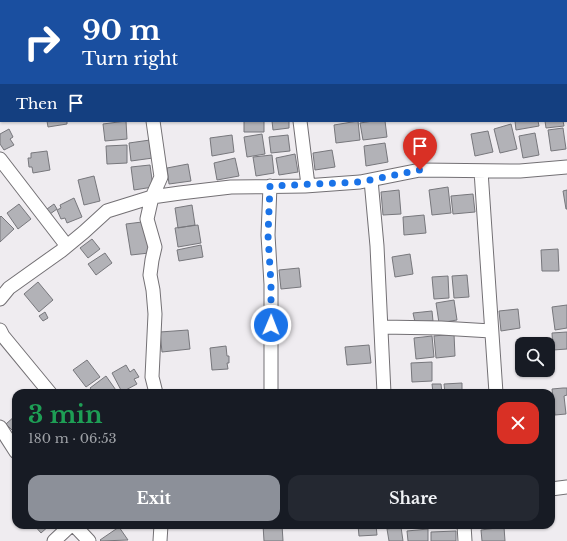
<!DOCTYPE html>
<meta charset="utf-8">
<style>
body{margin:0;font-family:"Libre Baskerville",serif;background:#242831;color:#f1f3f6;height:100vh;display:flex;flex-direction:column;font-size:15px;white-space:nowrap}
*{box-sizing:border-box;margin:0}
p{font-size:13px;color:#9ea1a6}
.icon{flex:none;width:22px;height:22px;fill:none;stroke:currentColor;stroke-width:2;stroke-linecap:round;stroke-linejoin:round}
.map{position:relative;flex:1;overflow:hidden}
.panel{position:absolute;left:12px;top:389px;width:543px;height:140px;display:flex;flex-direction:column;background:#171b24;border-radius:12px;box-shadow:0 1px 3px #0004}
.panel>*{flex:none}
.guide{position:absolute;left:0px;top:0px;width:567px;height:122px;box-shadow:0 1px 3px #0004;background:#1a4fa0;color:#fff;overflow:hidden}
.controls{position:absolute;left:515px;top:337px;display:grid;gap:8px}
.controls a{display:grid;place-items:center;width:40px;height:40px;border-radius:8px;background:#171b24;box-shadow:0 1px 3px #0004;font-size:20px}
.pin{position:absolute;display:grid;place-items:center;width:34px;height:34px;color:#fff;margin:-41px -17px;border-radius:50% 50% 50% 0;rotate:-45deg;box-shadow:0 0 4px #0007}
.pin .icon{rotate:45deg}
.me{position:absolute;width:44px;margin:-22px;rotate:1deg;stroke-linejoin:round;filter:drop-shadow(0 0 3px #0008)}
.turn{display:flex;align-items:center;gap:14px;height:84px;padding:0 16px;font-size:18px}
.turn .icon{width:52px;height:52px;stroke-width:2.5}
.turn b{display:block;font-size:28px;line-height:34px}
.then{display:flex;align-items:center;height:38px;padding:0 16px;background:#0003;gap:8px;font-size:15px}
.round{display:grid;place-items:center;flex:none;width:42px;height:42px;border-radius:12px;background:#242831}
.summary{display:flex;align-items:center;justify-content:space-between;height:68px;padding:0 16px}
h1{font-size:24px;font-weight:800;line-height:30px;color:#1e9e55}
.button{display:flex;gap:8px;margin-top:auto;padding:8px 16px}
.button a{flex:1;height:46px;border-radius:12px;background:#8c9099;color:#fff;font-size:16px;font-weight:800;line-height:46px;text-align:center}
.button a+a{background:#242831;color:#f1f3f6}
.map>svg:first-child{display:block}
</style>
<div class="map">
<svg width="567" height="541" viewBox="0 0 567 541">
<rect width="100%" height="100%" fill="#efecf0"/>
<path fill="#b2b2b7" stroke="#77777c" d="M47,121H67V124L48,127Z
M126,121L127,139L105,141L103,124Z
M244,121H264V132H244Z
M272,121H289V128L273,130Z
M358,121L360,140L336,143L334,125Z
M373,121H385L387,137L363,140L360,123Z
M515,121H538L539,126L516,130Z
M545,121H563L564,126L546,128Z
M511,124L517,149L500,153L494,129Z
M563,128L566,149L551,151L548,130Z
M9,129L13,137L10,139L14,145L4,150L0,144V134Z
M488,131L493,152L475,156L471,134Z
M535,133L539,155L523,158L519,136Z
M262,134L265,154L247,157L244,137Z
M232,135L234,152L212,156L210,138Z
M288,135L290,151L271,153L269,137Z
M150,140L153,158L131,161L129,143Z
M385,143L388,162L366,166L364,146Z
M127,145V163L107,164L106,146Z
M332,150L335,167L315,170L313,153Z
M47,151L50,170L33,173L32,167H29L28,158H31V153Z
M295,154L298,172L279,175L276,158Z
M272,155L274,173L256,176L253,157Z
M235,158L239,176L217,180L214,163Z
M188,164L191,181L169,184L167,168Z
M150,165L153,187L134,190L131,167Z
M94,176L100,201L84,205L78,180Z
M448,187L451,213L432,215L429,190Z
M399,190L401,214L383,215L381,192Z
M567,190V209H566L563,191Z
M473,194L475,212L453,214L451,196Z
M74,198L82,217L67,223L65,218L61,219L57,210L61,208L60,205Z
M19,204L31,219L18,229L7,213Z
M54,204L57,209L50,214L47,209Z
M192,205L195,225L178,228L175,208Z
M424,215L426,233L404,235L403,217Z
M1,216L14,229L0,242V217Z
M142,222L143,229H146L149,253L131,255L126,224Z
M198,225L201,243L178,247L175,228Z
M92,239L100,249L88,258L80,248Z
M201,245L203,257L179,261L177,250Z
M558,249L559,271H542L541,250Z
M105,253L112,263L96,275L88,264Z
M410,254L413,274L395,277L392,257Z
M299,268L301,287L281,289L279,270Z
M467,275L469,297L454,298L452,276Z
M448,276L449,298L434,299L432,277Z
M38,282L53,300L39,312L24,294Z
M454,300L457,320L439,323L436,303Z
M567,305V328L555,330L552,307Z
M518,309L520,328L501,331L499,311Z
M432,311L433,321L415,322L413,313Z
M45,312L48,318L43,321L39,316Z
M188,330L190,349L162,352L160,332Z
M567,332V349L553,350L552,333Z
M454,334L455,356L436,358L434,336Z
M432,336L434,357L416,359L414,338Z
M369,345L371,363L347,365L345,347Z
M226,346L227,356H229V363H227L228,369L212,370L210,348Z
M87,360L100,377L86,387L73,370Z
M432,362V381L412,382L411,363Z
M126,365L130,372L134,369L139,377L134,379L137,384L122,392L112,373Z
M106,376L118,393H94L90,388Z
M462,383V393H445L444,384Z
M432,384H441L442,393H433Z
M563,388H567V395L564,396L566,414L555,415L552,389Z
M16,415V434L6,424Z
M34,525H50L41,533Z
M263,525H282L283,541H264Z
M358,525H376L377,535L359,536Z
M119,527L128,540L101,541L100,540Z
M401,527L403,541H389L387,529Z
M504,527L505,541H482L481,530Z
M428,529V541H408L407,531Z
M456,531V541H431V532Z"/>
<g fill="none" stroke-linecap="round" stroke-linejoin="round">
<g stroke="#737074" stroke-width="15">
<path id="street" d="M273,0V1
M566,48H567
M0,102H1
M153,121L161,177L152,197L147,219L155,247L152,260L150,275L153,290L155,314L152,377L156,393
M300,121L308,185
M0,159L67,246
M481,171L496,393
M371,180L377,246L384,393
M270,186L268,235L271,284V393
M0,299L9,288L61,251L84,232L107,211L152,197L180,193L231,187L305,186L360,182L420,170L520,171L567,167
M381,327L441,328L491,331
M0,330L3,336L50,393
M0,427L16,452
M551,489L567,487
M74,525L89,541
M464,525L465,541
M54,541L71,525
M160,541L161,525"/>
</g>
<use href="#street" stroke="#fff" stroke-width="13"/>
</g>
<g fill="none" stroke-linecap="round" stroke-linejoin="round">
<path stroke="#1a73e8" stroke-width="7" stroke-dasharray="0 12.6" d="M271,325V284L268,235L270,186L360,182L420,170"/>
</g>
</svg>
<div class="controls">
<a><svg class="icon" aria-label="search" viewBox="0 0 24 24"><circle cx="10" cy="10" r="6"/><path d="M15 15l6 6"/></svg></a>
</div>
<div class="pin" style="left:420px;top:170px;background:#d93025"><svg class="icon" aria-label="arrive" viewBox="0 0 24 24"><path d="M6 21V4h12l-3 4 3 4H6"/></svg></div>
<svg class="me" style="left:271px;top:325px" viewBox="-20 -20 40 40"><circle r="17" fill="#1a73e8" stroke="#fff" stroke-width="3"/><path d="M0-11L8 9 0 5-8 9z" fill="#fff"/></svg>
<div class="guide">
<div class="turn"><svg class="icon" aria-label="right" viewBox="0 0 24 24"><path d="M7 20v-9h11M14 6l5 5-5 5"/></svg><div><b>90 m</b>Turn right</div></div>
<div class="then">Then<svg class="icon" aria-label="arrive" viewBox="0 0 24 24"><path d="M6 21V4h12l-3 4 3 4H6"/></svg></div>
</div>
<section class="panel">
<div class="summary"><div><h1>3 min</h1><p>180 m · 06:53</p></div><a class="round" style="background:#d93025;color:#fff"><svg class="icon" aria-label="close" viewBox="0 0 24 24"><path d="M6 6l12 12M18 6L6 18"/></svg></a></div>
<div class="button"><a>Exit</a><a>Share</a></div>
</section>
</div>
